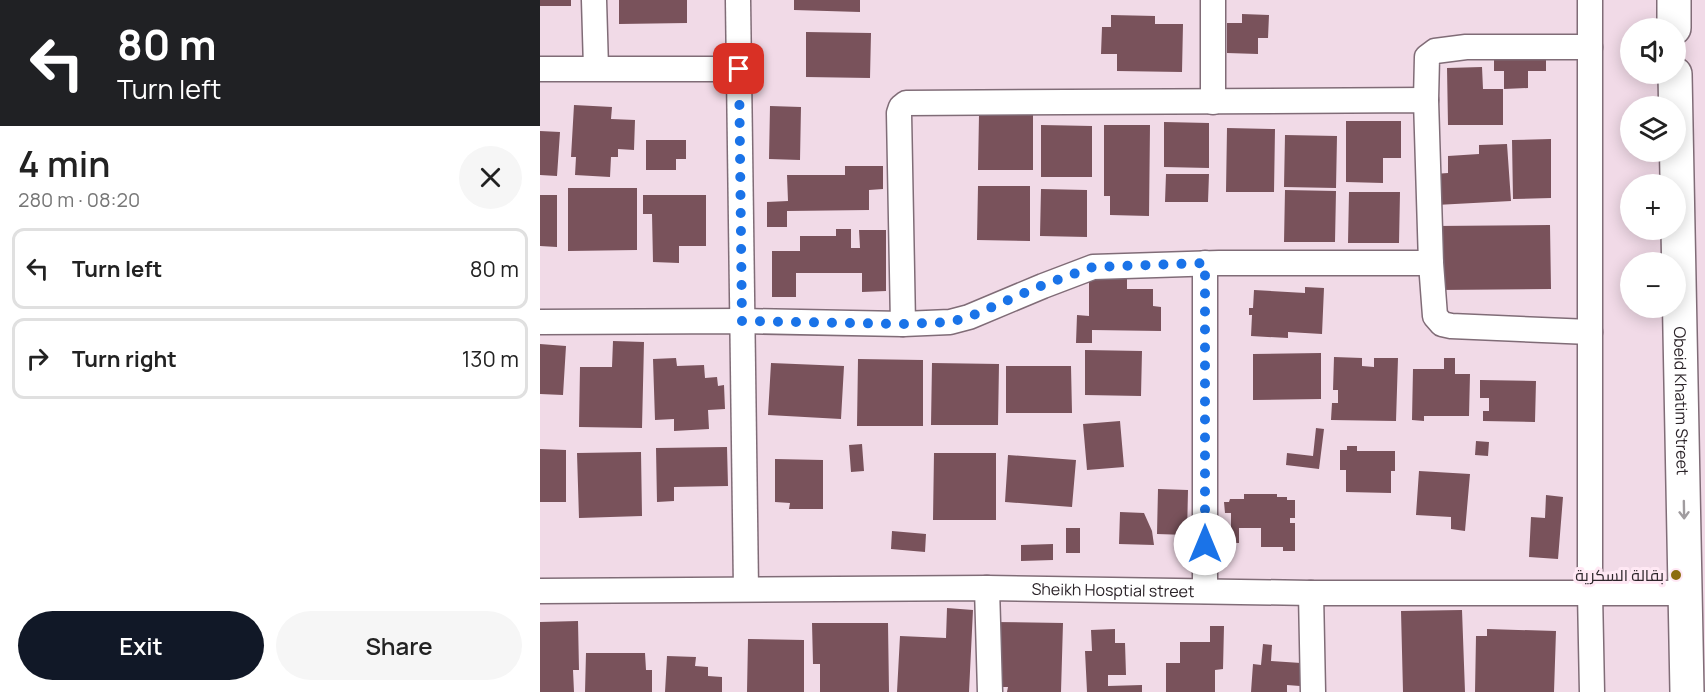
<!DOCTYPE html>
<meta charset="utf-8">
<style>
body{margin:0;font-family:Manrope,Cairo,sans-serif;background:#f6f6f6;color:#222;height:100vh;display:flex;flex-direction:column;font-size:22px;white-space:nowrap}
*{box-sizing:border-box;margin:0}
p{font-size:20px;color:#767676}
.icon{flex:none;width:33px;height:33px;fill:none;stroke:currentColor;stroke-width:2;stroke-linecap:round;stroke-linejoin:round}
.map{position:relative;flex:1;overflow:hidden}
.sheet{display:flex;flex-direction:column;background:#fff;width:540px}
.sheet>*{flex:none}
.top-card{background:#202124;color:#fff;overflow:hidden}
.fabs{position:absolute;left:1080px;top:18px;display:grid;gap:12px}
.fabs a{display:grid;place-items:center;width:66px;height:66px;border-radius:50%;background:#fff;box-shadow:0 3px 15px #0003;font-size:30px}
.pin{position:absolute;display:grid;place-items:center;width:51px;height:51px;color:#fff;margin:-26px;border-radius:12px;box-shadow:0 3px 9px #0006}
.me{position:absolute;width:66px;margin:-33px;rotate:0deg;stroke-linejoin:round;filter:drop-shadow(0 0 4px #0008)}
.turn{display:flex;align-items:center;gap:21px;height:126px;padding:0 18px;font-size:27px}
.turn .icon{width:78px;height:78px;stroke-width:2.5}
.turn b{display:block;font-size:42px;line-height:51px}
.round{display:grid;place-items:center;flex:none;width:63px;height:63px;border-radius:32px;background:#f6f6f6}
.summary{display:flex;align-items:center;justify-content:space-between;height:102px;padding:0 18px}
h1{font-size:36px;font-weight:600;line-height:45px}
.primary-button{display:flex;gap:12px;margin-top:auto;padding:12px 18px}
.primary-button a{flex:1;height:69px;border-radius:36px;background:#111827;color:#fff;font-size:24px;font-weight:600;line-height:69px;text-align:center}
.primary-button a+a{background:#f6f6f6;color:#222}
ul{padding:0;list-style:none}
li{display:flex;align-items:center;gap:18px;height:81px;margin:0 12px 9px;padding:0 6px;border:3px solid #e0e0e0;border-radius:12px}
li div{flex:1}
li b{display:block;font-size:22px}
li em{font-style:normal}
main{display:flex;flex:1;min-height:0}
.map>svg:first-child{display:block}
</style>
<main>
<section class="sheet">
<div class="top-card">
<div class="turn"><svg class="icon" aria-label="left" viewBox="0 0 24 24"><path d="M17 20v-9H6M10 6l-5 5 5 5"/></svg><div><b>80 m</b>Turn left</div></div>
</div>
<div class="summary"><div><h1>4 min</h1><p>280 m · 08:20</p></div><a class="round"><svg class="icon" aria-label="close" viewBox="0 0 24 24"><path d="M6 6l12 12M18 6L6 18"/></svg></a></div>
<ul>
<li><svg class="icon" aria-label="left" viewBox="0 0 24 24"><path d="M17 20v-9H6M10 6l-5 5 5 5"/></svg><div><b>Turn left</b></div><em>80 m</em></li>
<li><svg class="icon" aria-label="right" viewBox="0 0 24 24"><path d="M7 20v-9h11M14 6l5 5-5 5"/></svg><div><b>Turn right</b></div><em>130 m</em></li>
</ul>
<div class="primary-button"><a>Exit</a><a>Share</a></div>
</section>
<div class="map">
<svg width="1165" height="692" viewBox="0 0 1165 692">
<rect width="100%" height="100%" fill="#f1dae7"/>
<path fill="#79525b" d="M0,0H31V6H0Z
M79,0H147V23L79,24Z
M254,0H320V12L254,10Z
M702,14L729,15L728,38H718V54L687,53V23H702Z
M571,15L615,16V24H643L642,72L577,71V54H561L562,27H571Z
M266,32L331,33L330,78L266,77Z
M954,54L1006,55V71H988V88L964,89V71H954Z
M942,67L943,89H963V125H908L907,68Z
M34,105L72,107L71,119L95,120L94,150L78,149V157H71L70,177L35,175L36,157H31Z
M230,106L261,107L260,160L229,159Z
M439,115H493V170H438Z
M806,121H861V158H843V183L806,182Z
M624,122L669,123V168L624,167Z
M501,125L552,126V177H501Z
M564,125H610L609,216L570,215V196H564Z
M687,128L735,129L734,192H686Z
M0,131L20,132L17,176L0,175Z
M745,135L797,136L796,188L744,187Z
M1011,139V198L973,199L972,140Z
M106,140H146V159H136V170H106Z
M967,144L971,201L896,205L894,174L908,173V156L939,154V145Z
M305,166H343V189L329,190V210L247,211V227H227V202L248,201L247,175H305Z
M626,174H669L668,202H625Z
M438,186H490V241L437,240Z
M28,188H97V250L28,251Z
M501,189L547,190V237L500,236Z
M745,190L796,191L795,242H744Z
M809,192H860L859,243H808Z
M0,195H17V247L0,246Z
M103,195H166V246H139V263L113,262L112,214H103Z
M1010,225L1011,289L897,290L896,226Z
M296,229H311V248H320L319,230H346V291L322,292V273H256V297H232V251H260V236H296Z
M549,279H587V289H613V306L621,307V331L552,330V343H536L537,315L549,316Z
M765,287L784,288L782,334L748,332V338L711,336L712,315H709V308H713L714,290L765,293Z
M73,341L104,342L102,428L39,427L40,367H72Z
M0,344L26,346L23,395L0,394Z
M545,350L602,351L601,396L545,395Z
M781,353V399L713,400V354Z
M794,357L822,358V366L834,367V358H858L856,421L791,420L792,403H798V390H793Z
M136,358L137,366L164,365L165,378L177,377L178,386L184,385L185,409L168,410L169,429L134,431V419L115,420L113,359Z
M904,358H915V374H930L929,416H884V421L872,420L873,369H904Z
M318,359L383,360V426H317Z
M231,363L304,366L301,419L228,415Z
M392,363L459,364L458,425H391Z
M466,366H531L532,413H466Z
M940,380L996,381L995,422L943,421V411H949V398H940Z
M580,421L584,467L547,470L543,424Z
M776,428L784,429L779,469L746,465L747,453L773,456Z
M936,441L949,442L948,456L935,455Z
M322,444L324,471L311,472L309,445Z
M807,446H817V451H855V471H851V493L806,492V470H800V450H807Z
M187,447L188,486L134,487V501L117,502L116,448Z
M0,449L26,450V502H0Z
M101,452L102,516L39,518L37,453Z
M394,453H456V520H393Z
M468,455L536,460L532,507L465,502Z
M235,459L283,460V509H249L250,503L235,502Z
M879,471L930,474L925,531L911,529V517L876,515Z
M618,489L648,490L647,535L617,534Z
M704,494H737V497H747V500H755V518H750V523H755V551H743V547H721V528H699V543H686V529H691V513H685L684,502H689L690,499H704Z
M1006,495L1023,497L1018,559L989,557L991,517L1005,518Z
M580,512L604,513L612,531L614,545L579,544Z
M526,528H540V553H526Z
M352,531L386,534L385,552L351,549Z
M513,544V560L481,561V545Z
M407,608L433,610L429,692H357L360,636L406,638Z
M922,610L925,692H863L861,611Z
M38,621L39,670H33L34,692H0V622Z
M453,622L523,623L521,692H467L468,687H452Z
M272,623H348L349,692H280V664H273Z
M670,626H684L683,669L675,670V692H626V663H640V642H670Z
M575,629V643H585L586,675H568V686L602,685V692H547L545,651H552L551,630Z
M947,629L1016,631L1014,692H935L936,636H947Z
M208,639L264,640V692H207Z
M723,644L732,645L731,661L761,663L760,686L747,685V692H711L713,664L721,665Z
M46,653H105L106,670H112V692H45Z
M127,656L156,657L155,666L168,667V676L182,677V692H125Z"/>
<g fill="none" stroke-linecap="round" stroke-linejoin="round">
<g stroke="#806c77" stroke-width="27">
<g id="street">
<path d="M54,0L56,68"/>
<path d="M198,0L206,589"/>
<path d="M673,0V102"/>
<path d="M1050,0V593L1052,692"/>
<path d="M0,69H199"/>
<path d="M886,100L887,57L895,51L926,47H1050"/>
<path d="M665,263V591"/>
<path d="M0,322L202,321L363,324L410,322L429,317L503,286L553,267L679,263H891"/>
<path d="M363,324L359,113L361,107L366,103L886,100L891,263L895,316L902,324L911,326L1050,332"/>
<path d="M447,588L450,692"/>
<path id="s1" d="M0,591L447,588L771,593H1146"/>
<path d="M771,593L773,692"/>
</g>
</g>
<g stroke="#806c77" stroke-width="36">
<g id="primary">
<path d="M1134,0V28"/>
<path id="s2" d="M1135,74L1147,692"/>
</g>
</g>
<use href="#street" stroke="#fff" stroke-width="24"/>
<use href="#primary" stroke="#fff" stroke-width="33"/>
</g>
<defs><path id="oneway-shaft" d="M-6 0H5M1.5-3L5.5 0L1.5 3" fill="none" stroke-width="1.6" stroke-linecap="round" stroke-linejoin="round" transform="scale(1.5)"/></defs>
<use stroke="#a09c9f" href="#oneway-shaft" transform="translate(1144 510) rotate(89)"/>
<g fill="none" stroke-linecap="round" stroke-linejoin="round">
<path stroke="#1a73e8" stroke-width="10" stroke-dasharray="0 18" d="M199,69L202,321L363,324L410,322L429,317L503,285L553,267L665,263V544"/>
</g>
<circle fill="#8c6d0f" stroke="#ffe8f4" stroke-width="2" cx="1136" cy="575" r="6"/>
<g text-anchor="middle" stroke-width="6" stroke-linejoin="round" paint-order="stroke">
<g font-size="16" fill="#2c2429" stroke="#ffe8f4">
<text dy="6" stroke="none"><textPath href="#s2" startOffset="327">Obeid Khatim Street</textPath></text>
<text dy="6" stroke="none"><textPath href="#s1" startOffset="573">Sheikh Hosptial street</textPath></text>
</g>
<g font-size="16" fill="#2c2429" stroke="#ffe8f4" text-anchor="end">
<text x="1124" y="581">بقالة السكرية</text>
</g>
</g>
</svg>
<div class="fabs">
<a><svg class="icon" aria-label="sound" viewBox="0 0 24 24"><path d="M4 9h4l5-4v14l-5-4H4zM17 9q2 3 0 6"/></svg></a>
<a><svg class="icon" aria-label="layers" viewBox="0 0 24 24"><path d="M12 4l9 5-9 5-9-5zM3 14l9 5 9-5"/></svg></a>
<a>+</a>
<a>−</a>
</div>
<div class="pin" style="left:199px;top:69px;background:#d93025"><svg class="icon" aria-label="arrive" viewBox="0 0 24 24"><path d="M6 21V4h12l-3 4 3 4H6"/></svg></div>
<svg class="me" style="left:665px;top:544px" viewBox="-20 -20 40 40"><circle r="19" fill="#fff"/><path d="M0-13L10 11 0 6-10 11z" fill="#1a73e8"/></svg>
</div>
</main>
